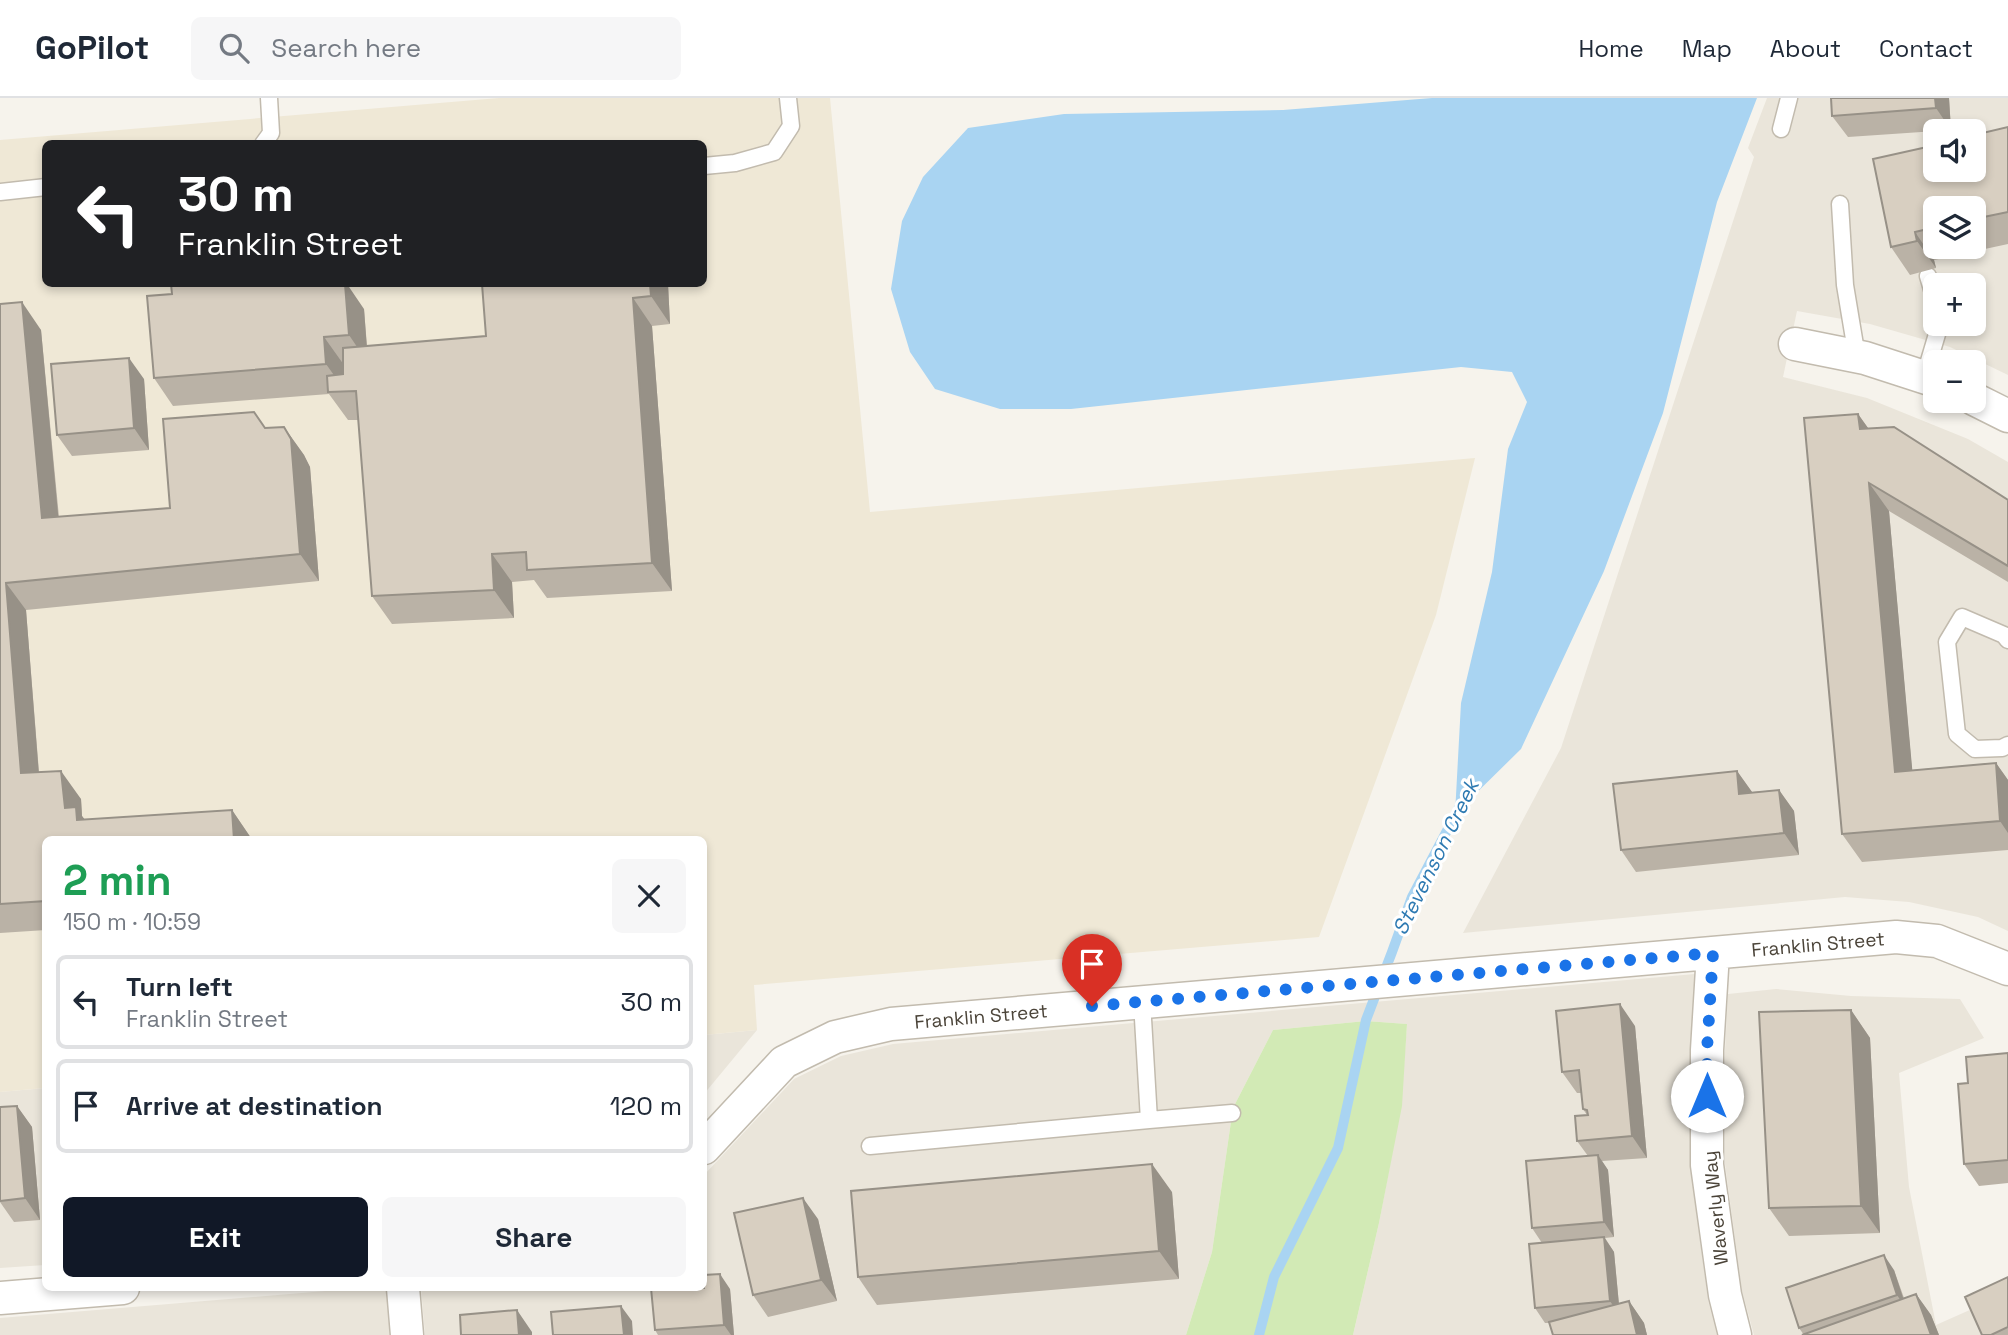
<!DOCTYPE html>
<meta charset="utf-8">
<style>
body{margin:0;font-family:"Space Grotesk",sans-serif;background:#f6f6f7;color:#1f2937;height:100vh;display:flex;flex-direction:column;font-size:26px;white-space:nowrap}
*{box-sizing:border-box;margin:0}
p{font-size:23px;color:#747a83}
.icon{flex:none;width:38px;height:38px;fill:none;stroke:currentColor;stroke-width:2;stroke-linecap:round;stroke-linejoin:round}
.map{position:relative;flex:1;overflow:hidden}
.drawer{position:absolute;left:42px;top:738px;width:665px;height:455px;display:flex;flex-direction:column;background:#fff;border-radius:10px;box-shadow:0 4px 10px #0003}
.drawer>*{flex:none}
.top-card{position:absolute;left:42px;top:42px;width:665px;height:147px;border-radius:10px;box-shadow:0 4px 10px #0003;background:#202124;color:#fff;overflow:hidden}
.buttons{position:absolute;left:1923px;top:21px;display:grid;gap:14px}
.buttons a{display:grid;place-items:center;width:63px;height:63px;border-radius:10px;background:#fff;box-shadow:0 4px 10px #0003;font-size:35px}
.pin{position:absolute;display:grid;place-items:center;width:60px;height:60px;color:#fff;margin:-72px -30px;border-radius:50% 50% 50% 0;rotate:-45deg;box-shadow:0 0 7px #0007}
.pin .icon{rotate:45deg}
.me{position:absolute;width:77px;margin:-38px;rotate:0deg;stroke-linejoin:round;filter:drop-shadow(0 0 5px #0008)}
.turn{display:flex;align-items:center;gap:24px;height:147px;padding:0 21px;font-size:32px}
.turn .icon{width:91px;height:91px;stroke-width:2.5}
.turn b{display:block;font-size:49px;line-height:60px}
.round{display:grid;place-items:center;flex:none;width:74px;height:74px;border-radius:10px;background:#f6f6f7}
.headline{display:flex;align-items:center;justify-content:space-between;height:119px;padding:0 21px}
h1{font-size:42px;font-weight:600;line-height:52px;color:#1e9e55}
.button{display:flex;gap:14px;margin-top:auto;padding:14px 21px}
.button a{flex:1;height:80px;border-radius:10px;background:#111827;color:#fff;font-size:28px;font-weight:600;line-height:80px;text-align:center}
.button a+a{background:#f6f6f7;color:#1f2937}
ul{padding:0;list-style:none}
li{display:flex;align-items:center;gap:21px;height:94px;margin:0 14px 10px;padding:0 7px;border:4px solid #e0e1e3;border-radius:10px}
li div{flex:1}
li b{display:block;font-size:26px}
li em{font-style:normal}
header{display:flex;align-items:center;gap:42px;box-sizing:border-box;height:98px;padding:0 35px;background:#fff;border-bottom:2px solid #e0e1e3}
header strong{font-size:33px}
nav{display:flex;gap:38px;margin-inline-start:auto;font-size:24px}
.search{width:490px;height:63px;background:#f6f6f7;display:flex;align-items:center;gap:18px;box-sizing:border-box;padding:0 24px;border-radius:10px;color:#747a83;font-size:26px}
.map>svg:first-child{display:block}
</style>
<header>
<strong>GoPilot</strong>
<div class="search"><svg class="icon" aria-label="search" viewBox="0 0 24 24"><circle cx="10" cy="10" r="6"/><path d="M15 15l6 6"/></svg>Search here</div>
<nav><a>Home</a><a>Map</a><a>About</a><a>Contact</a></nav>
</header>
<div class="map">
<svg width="2008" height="1237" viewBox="0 0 2008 1237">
<rect width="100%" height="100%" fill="#f6f3ec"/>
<path fill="#eae5da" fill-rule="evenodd" d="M1767,0H2008V277L1950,249L1870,226L1797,213L1783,279L1867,300L1968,341L2008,364V833L1978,819L1909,804L1845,799L1463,835L1561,650L1754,59L1748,50ZM1936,33H1974V72H1936ZM1936,110H1974V149H1936ZM1936,187H1974V226H1936Z
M1695,876L1690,951V1067L1708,1202L1717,1237H1353L1379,1125L1401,1008L1407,926L1366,923L1273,932L1233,1010L1212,1154L1186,1237H425L421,1190H704V1077L794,981L841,958L893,946Z
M1776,891L1851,898L1960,901L1984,940L1899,975L1909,1089L1936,1227L2008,1195V1237H1754L1742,1193L1725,1066V953L1728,896Z
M757,932L704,996V937Z
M45,990V1167L0,1170V994Z
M361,1190H386L390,1237H0V1220Z"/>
<path fill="#efe8d6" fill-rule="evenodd" d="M499,0H830L870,414L1475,360L1436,517L1319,839L754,887L757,932L704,937V742H46L45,990L0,994V42ZM46,46H704V186H46Z"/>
<path fill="#d2eab5" d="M1366,923L1407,926L1402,1008L1379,1125L1353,1237H1186L1212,1154L1233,1010L1273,932Z"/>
<path fill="#a9d4f2" d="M1432,0H1757L1717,104L1663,315L1604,473L1521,651L1455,716L1461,605L1492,474L1508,351L1527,304L1512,274L1461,269L1071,311H1000L935,291L910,254L891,191L902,123L923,79L968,30L1064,16L1283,12Z"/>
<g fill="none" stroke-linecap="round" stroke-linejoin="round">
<path stroke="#a9d4f2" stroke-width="10" d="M1259,1237L1274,1179L1338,1050L1366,922L1392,854L1412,799L1461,706"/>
<g stroke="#c2bbae" stroke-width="19">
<path id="service" d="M1781,31L1789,0
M263,46L271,35L269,0
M704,68L735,65L774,54L791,28L788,0
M0,94L46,89
M1840,106L1845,187L1857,259
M1928,178L1936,205
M1924,280L1940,226
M2008,542L2004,537L1962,519L1947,544L1957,636L1975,651L2002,650L2008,647
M1149,1022L1232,1015
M870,1048L1149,1022L1142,904"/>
</g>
<g stroke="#c2bbae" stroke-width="35">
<path id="minor" d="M1795,246L1865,260L1936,283
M1974,301L2008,318
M1713,855L1707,952V1067L1725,1197L1735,1237
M704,1050L784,964L835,939L891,926L1896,839L1937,843L2008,871
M403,1190L407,1237
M0,1200L123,1190"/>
</g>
<use href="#service" stroke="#fff" stroke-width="16"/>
<use href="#minor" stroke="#fff" stroke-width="32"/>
</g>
<path fill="#bab2a6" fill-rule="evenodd" d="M1831,0H1949L1951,32L1848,39L1832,18Z
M2008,29V146L1934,162L1936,170L1910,177L1891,149ZM1936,110H1974V149H1936Z
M482,186H668L670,226L652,228L672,493L547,500L534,482L512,484L514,520L392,526L372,498L359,322H348L329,296L173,308L154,280L364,211L367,248L486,238Z
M0,206L41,232L59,419L170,410L265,330L284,329L304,357L310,369L319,483L26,512L39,674L81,701L82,718L85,722L232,712L251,740L46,742V832L0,835Z
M144,281L149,352L72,358L57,337Z
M1858,316L1868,330L2008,402V484L1889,413L1912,672L1996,665L2008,682V752L1862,764L1842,736Z
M1737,673L1752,694L1779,692L1794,713L1799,757L1636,774L1621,752Z
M1851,912L1870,940L1880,1135L1789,1138L1769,1110Z
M1635,928L1647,1060L1602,1063L1608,1072L1614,1139L1605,1140L1614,1154L1619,1206L1629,1203L1644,1225L1647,1237H1553L1550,1225H1545L1535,1210L1542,1145L1532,1130L1588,1058L1577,1043L1587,1017L1583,1011L1581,995H1577L1562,974Z
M2008,955V1085L1979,1088L1964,1066L1968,985Z
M17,1008L32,1029L40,1122L14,1124L0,1104V1009Z
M1172,1094L1179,1181L877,1207L858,1179Z
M818,1121L837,1203L768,1219L753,1197Z
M1894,1172L1904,1200L1916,1196L1931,1217L1939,1237H1802H1804L1799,1230Z
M2008,1179V1237H1982Z
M730,1191L734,1237H658L655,1232Z"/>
<path fill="#979187" d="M1935,0H1949L1951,32L1936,10Z
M1915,134L1934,162L1936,170L1917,143Z
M345,186H347L364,211L368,265L349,237Z
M650,186H668L670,226L651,198Z
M633,200L652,228L672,493L652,465Z
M22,204L41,232L61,448L42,420Z
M324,239L344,267L346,294L326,266Z
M129,260L144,281L149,352L134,330Z
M1858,316L1878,344L1860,331Z
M284,329L304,357L310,369L319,483L300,456Z
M1869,385L1889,413L1915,702L1895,674Z
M492,456L512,484L514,520L494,492Z
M6,485L26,512L41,703L21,675Z
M1996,665L2008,682V735L2000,723Z
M61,673L81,701L82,718L96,737L84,738L65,710Z
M1737,673L1752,694L1739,696Z
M1779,692L1794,713L1799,757L1784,735Z
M232,712L251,740V742H234Z
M1620,906L1635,928L1647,1060L1632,1038Z
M1851,912L1870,940L1880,1135L1861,1108Z
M17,1008L32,1029L40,1122L25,1100Z
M1598,1057L1608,1072L1614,1139L1604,1124Z
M1152,1066L1172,1094L1179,1181L1159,1153Z
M803,1100L818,1121L837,1203L821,1182Z
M1604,1139L1614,1154L1620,1218L1610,1203Z
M1884,1157L1894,1172L1907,1212L1897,1197Z
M720,1176L730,1191L734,1237H731L724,1227Z
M1916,1196L1931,1217L1939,1237H1931Z
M1629,1203L1644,1225L1647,1237H1637Z
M621,1208L632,1223L633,1237H624Z
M517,1212L532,1234V1237H519Z"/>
<path fill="#d8cfc1" stroke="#979187" stroke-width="2" d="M1831,0H1935L1936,10L1832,18Z
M2008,29V114L1974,121V110H1936V129L1915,134L1917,143L1891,149L1873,61L1936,47V72H1974V37Z
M171,186H345L349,237L324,239L326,266L154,280L147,198L172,196Z
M482,186H650L651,198L633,200L652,465L527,472L526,454L492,456L494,492L372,498L356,293L328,294L327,278L343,276V250L486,238Z
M22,204L42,420L170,410L163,321L254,314L265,330L284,329L291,341L300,456L6,485L21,675L61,673L65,710L76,709L77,722L232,712L234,742H46V803L0,806V206Z
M129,260L134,330L57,337L51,266Z
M1858,316L1860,331L1894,329L2008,402V468L1869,385L1895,674L1996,665L2000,723L1842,736L1804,320Z
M1737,673L1739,696L1779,692L1784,735L1621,752L1613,686Z
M1620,906L1632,1038L1577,1043L1575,1018L1588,1017L1587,1012L1583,1011L1579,972L1562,974L1556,913Z
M1851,912L1861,1108L1769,1110L1759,914Z
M2008,955V1062L1964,1066L1958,986L1968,985L1966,959Z
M17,1008L25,1100L0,1103V1009Z
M1598,1057L1604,1124L1532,1130L1526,1063Z
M1152,1066L1159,1153L858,1179L851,1093Z
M803,1100L821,1182L753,1197L734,1115Z
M1604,1139L1610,1203L1535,1210L1529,1146Z
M1884,1157L1897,1197L1799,1230L1786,1190Z
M720,1176L724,1227L655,1232L651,1190H704V1177Z
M2008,1179V1229L1991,1237H1982L1965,1199Z
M1916,1196L1931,1237H1802Z
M1629,1203L1637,1237H1553L1549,1224Z
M621,1208L624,1237H553L551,1214Z
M517,1212L519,1237H461L460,1217Z"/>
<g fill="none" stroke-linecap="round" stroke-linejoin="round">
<path stroke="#1a73e8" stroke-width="12" stroke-dasharray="0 21.6" d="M1092,908L1713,855L1707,952V998"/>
</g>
<g text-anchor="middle" stroke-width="6" stroke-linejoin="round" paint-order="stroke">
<g font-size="19" fill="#4b4439" stroke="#fff">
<text transform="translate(1818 846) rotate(-5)" y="7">Franklin Street</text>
<text transform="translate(981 918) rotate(-5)" y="7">Franklin Street</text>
<text transform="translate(1715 1110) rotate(-96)" y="7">Waverly Way</text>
</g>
<g font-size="21" font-style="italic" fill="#2e7ab2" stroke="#fff">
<text transform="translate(1436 759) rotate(-64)" y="7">Stevenson Creek</text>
</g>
</g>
</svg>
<div class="buttons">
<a><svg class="icon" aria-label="sound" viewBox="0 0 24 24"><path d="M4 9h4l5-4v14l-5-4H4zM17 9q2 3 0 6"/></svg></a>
<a><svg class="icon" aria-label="layers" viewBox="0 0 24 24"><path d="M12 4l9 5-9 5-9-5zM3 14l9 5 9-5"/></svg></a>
<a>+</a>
<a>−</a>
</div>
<div class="pin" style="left:1092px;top:908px;background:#d93025"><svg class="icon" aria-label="arrive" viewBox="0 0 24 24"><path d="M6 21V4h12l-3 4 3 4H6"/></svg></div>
<svg class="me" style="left:1707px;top:998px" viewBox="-20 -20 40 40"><circle r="19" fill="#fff"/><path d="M0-13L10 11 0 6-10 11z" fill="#1a73e8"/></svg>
<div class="top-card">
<div class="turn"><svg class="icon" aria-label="left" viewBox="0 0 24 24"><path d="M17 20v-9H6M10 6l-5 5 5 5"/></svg><div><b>30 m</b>Franklin Street</div></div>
</div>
<section class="drawer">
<div class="headline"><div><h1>2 min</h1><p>150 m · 10:59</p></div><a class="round"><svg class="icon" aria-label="close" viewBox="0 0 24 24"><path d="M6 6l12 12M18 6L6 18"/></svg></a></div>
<ul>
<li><svg class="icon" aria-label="left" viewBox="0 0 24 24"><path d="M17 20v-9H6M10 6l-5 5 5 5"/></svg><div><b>Turn left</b><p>Franklin Street</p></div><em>30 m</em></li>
<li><svg class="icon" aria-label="arrive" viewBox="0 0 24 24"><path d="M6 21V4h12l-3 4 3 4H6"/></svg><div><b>Arrive at destination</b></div><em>120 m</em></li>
</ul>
<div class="button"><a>Exit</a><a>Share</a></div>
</section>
</div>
